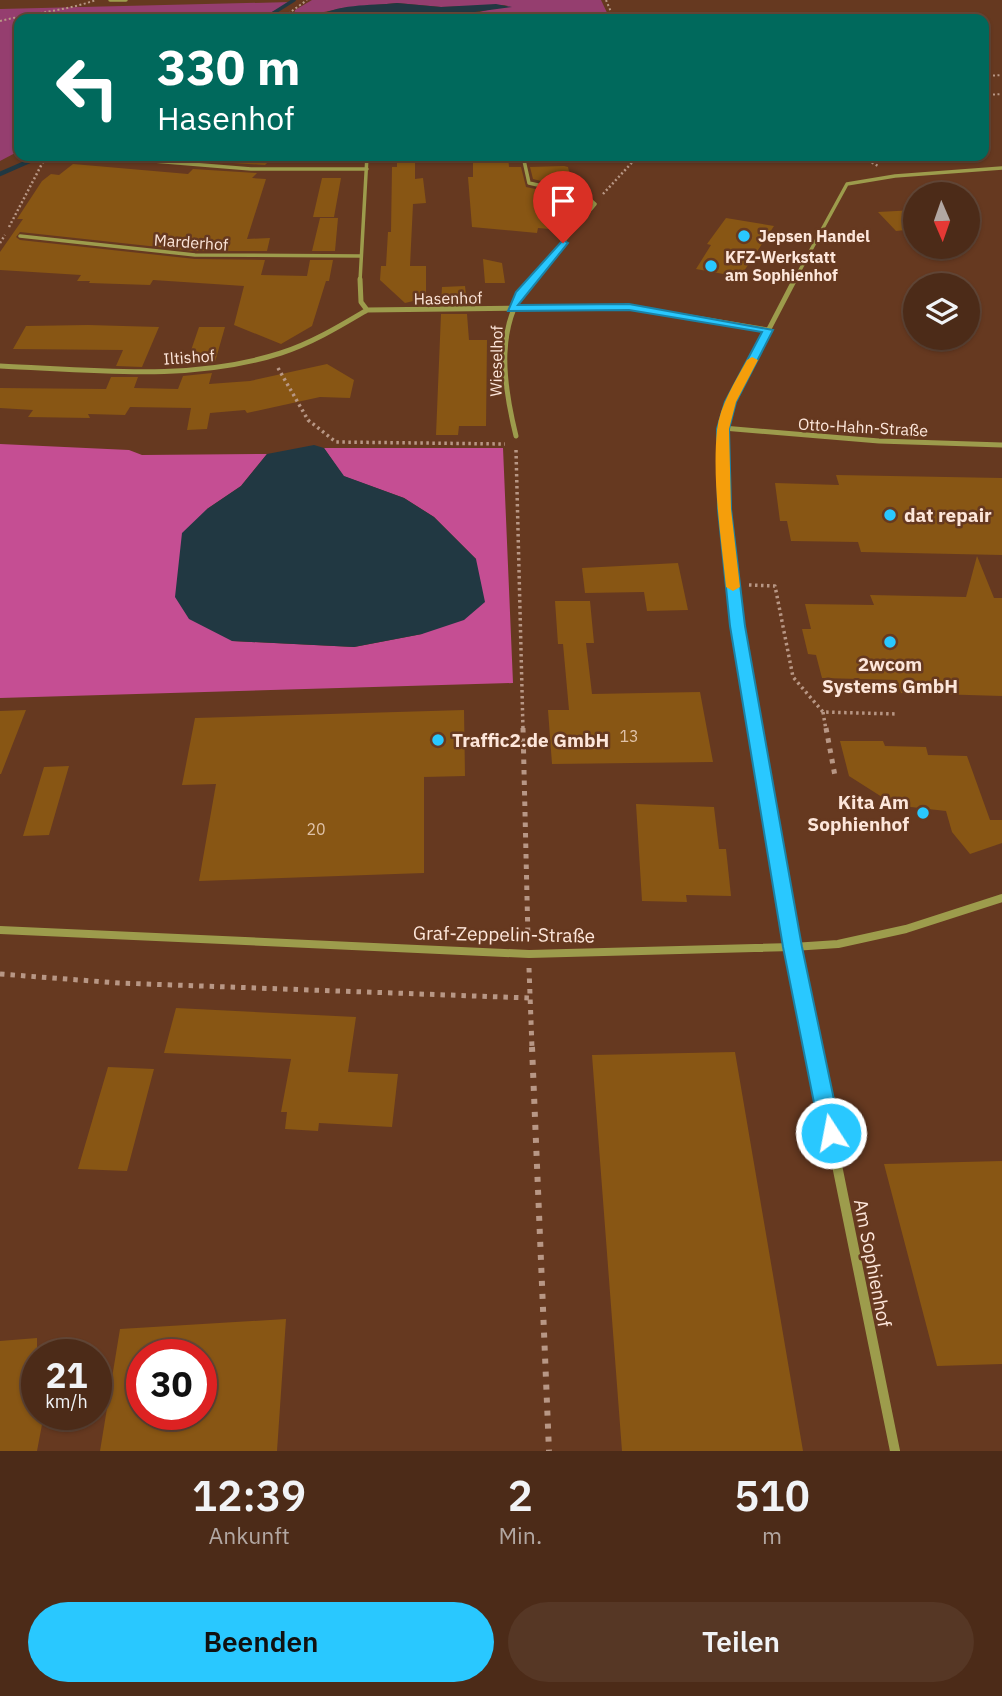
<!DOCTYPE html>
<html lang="de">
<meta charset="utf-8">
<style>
body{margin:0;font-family:"IBM Plex Sans",sans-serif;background:#563725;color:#f1f3f6;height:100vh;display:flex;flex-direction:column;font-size:26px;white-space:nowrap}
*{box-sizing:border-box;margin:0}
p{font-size:23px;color:#b2a7a2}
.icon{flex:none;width:38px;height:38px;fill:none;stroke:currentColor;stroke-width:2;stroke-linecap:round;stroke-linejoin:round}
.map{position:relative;height:1451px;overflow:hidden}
.side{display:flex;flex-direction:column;background:#4c2b18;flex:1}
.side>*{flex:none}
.top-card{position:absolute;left:14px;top:14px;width:975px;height:147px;border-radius:14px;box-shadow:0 2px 5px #0004,0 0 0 2px #634737;background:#00695c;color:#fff;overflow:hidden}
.needle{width:46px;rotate:178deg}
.tools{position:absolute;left:903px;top:182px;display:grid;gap:14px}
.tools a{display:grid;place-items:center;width:77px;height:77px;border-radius:50%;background:#4c2b18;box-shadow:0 2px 5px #0004,0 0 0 2px #634737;font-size:35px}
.speed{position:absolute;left:21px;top:1339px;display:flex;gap:14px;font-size:35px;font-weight:700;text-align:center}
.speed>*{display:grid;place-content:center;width:91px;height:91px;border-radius:50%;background:#4c2b18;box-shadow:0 2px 5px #0004,0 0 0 2px #634737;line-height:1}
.speed small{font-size:18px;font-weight:400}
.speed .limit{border:10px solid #d22;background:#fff;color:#111}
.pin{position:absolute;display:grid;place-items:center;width:60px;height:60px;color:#fff;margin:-72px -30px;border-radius:50% 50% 50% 0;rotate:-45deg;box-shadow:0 0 7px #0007}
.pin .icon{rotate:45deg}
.me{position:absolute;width:77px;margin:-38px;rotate:349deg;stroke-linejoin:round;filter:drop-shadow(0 0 5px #0008)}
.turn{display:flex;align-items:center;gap:24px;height:147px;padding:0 28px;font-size:32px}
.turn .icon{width:91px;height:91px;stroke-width:2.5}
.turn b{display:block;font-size:49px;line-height:60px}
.eta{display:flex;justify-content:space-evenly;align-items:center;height:119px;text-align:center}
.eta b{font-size:42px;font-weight:600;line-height:49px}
.button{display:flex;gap:14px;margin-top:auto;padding:14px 28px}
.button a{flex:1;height:80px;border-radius:42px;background:#29c8ff;color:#111;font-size:28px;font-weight:600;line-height:80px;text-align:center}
.button a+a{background:#563725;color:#f1f3f6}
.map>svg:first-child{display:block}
</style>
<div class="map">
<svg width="1002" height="1451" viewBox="0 0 1002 1451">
<rect width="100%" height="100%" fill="#663920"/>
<path fill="#953e6f" d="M312,0H601L610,19L508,17L397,19L463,16L508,5L441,7L397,3L343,8L324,12L314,19H293L295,10Z
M291,2L259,19H19V151L0,161V9Z"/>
<path fill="#c54e93" d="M0,444L129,450L142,455L267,454L241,486L207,509L232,641L354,647L422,634L476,559L434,517L404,498L343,476L324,448H503L513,683L0,698Z"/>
<path fill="#213842" d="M397,3L441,7L496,4L512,7L430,18L314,19C336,3 370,6 397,3Z
M314,445L324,448L344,476L404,498L434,517L476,559L485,602L464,620L422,634L354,647L232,641L189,619L175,597L182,533L207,509L241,486L267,454Z"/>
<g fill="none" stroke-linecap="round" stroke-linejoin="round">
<path stroke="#213842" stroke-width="3.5" d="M264,19L294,0"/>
<path stroke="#213842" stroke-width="4.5" d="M0,174L41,156"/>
</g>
<path fill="#885614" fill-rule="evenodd" d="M206,156H274L265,165L201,161Z
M397,156H415V179L423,178L426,203L413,204L410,266H426V298L405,303L380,280L381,266H386L388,232H391L392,167H397Z
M481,156H508L509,167H521L526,187L573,197L554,218L550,229L538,228L537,233L472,227L468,177H473V162H481Z
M73,164L188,174L193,169L257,173L252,178L266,179L247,239L270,238L267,251H195L20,232L16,237L20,240L195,259L265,260L261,275L307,276L310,260H333L329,281H326L312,326L281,344L234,325L244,286L153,280L150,285L89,283L90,281H77L81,275L0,270V252L23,219H17L42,181L51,174L59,175Z
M564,166L568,167L573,189L533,179L530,167Z
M322,178H341L334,217H313Z
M915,210V229L896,231L878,212Z
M320,218H338L335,251H312Z
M726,218L774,226L740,277L696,269L711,245L707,244Z
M483,259L502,263L505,283H485Z
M465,286L467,304H441L442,287Z
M441,314H467L469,340H487L486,426H459L458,435H436Z
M26,326L88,325L159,327L142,367L116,366L123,350L13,349Z
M199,327H225L215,362L186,365Z
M327,364L354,380L350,398L320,397L247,413L245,410L210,413L207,429L187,430L191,408L130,407L125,415L88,414L90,418L28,417L33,410L0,408V388L106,389L111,377H138L134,388L178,389L183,376L212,373L209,384L250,381Z
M836,475L1002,478V555L861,552L858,542L791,541L787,521H780L775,483L839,485Z
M977,556L994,598H1002V696L901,693L897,680L822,678L816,655L808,654L802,629H811L805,604L874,605L870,595L966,597Z
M678,563L688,610L647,611L644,592L585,593L582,568Z
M555,601H590L594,643H586L592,694L700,692L713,762L552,764L548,710H569L563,644H558Z
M26,710L1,774H0V711Z
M464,710L465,776L424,777V873L199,881L216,784L182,785L195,718Z
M840,741H883L885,746L926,747L928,755L967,756L990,820H1002V843L970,854L952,832L946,811L902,806L882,797L849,776Z
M69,766L49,835L23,836L44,767Z
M636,804L714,807L719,849H726L731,896L686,895L687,902L642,901Z
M176,1008L356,1017L348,1072L398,1074L392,1127L319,1123L318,1131L285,1129L287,1112H281L291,1059L164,1053Z
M735,1052L803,1451H622L592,1055Z
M108,1067L154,1069L127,1171L78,1169Z
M1002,1161V1364L937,1366L884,1164Z
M286,1319L277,1451H100L120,1329ZM142,1354H201V1414H142Z
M37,1338V1414H44L37,1451H0V1341Z"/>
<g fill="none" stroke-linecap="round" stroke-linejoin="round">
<path stroke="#b89785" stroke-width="2" stroke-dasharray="2 2.5" stroke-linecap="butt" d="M606,0L614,19
M281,19L307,0
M0,21C32,13 65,11 96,0
M984,76L1002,75
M984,95L1002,94"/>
<path stroke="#b89785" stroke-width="2.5" stroke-dasharray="2 2.5" stroke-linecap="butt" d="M860,156L878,166
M603,194L638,156
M9,227L45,158L50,156
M0,243L5,235"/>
<path stroke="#b89785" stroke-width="3.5" stroke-dasharray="2.5 3.5" stroke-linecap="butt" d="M278,368L308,420L336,442L505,444
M516,450L523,730
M749,585L775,586L793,677L823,712L897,714
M823,712L826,730"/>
<path stroke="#b89785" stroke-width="5" stroke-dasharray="4.5 6" stroke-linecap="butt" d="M523,728L528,939
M826,728L835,776
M529,968L532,1048
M0,974L119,983L530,998"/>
<path stroke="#b89785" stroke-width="6" stroke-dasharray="5 8" stroke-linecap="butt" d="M532,1047L549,1451"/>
<path stroke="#9d9c4c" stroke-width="3.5" d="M110,0H126
M523,156L529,183L586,196L595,204L530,281
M129,159L251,169H367
M20,236L195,255L361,256
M360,281L367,156
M794,281L847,184L895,176L1002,168"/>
<path stroke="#9d9c4c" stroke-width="5" d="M360,279L361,302L367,310L629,307L768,330
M0,366C93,370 191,382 281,353C312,343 340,326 367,310
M723,428L879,441L1002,445
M516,436C503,383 494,323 532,279
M724,479L723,428L731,402L795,279"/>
<path stroke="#9d9c4c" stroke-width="6" d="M724,477L737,626L755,730"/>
<path stroke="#9d9c4c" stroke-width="8" d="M755,728L814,1048
M0,930L529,954L793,947L838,944L906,929L1002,898"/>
<path stroke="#9d9c4c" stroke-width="10" d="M813,1047L895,1451"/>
</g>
<path fill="#29c8ff" stroke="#1b82a6" stroke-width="2" d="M563,240L568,243L518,305L629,304L773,330L736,402L729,429L731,509L745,626L802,947L841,1133L838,1140L831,1143L823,1140L820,1133L783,947L730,626L718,509L717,429L725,402L762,332L629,310L508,311L516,292Z"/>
<path fill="#f59e0b" d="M752,357L758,360L736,402L729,429L731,509L740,587L733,591L726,587C721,536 712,481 717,430C720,405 735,382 747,360Z"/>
<g fill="#29c8ff" stroke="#663920" stroke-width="2.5">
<circle cx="744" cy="236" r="7"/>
<circle cx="711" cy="266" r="7"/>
<circle cx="890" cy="515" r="7"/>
<circle cx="890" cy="642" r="7"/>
<circle cx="438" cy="740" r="7"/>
<circle cx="923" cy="813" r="7"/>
</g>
<g text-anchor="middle" stroke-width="5" stroke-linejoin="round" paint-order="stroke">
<g font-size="16" font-weight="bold" fill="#fde6da" stroke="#663920" text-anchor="start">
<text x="758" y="242">Jepsen Handel</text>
<text x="725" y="263">KFZ-Werkstatt<tspan x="725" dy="18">am Sophienhof</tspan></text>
</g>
<g font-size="16" fill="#fde6da" stroke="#663920">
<text transform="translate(191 242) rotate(4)" y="6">Marderhof</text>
<text transform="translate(448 298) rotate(-1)" y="6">Hasenhof</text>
<text transform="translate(189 357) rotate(-4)" y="6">Iltishof</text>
<text transform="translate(496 361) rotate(-89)" y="6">Wieselhof</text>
<text transform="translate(863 427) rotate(3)" y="6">Otto-Hahn-Straße</text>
</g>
<g font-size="16" fill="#e0c2a8">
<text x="629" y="742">13</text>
<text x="316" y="835">20</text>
</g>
<g font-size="19" font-weight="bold" fill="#fde6da" stroke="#663920" text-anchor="start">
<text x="904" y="522">dat repair</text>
<text x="890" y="671" text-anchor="middle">2wcom<tspan x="890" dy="22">Systems GmbH</tspan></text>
<text x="452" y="747">Traffic2.de GmbH</text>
<text x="909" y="809" text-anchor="end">Kita Am<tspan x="909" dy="22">Sophienhof</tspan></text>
</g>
<g font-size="19" fill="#fde6da" stroke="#663920">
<text transform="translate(504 934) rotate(1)" y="7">Graf-Zeppelin-Straße</text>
<text transform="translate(873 1263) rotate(79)" y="7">Am Sophienhof</text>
</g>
</g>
</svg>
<div class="tools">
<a><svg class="needle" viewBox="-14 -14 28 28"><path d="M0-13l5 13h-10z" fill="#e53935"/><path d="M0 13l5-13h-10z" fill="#b2a7a2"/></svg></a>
<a><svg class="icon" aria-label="layers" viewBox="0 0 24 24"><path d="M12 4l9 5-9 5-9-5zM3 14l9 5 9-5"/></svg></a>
</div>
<div class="speed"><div>21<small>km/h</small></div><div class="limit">30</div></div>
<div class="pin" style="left:563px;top:243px;background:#d93025"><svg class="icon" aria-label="arrive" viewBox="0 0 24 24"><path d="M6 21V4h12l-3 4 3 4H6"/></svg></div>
<svg class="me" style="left:831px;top:1133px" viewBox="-20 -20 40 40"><circle r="17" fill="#29c8ff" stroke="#fff" stroke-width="3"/><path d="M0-11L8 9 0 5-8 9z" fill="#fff"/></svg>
<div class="top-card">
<div class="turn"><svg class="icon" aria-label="left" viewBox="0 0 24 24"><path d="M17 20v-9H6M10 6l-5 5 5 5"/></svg><div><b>330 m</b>Hasenhof</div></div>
</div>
</div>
<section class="side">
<div class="eta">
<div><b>12:39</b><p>Ankunft</p></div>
<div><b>2</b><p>Min.</p></div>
<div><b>510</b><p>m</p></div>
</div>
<div class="button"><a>Beenden</a><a>Teilen</a></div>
</section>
